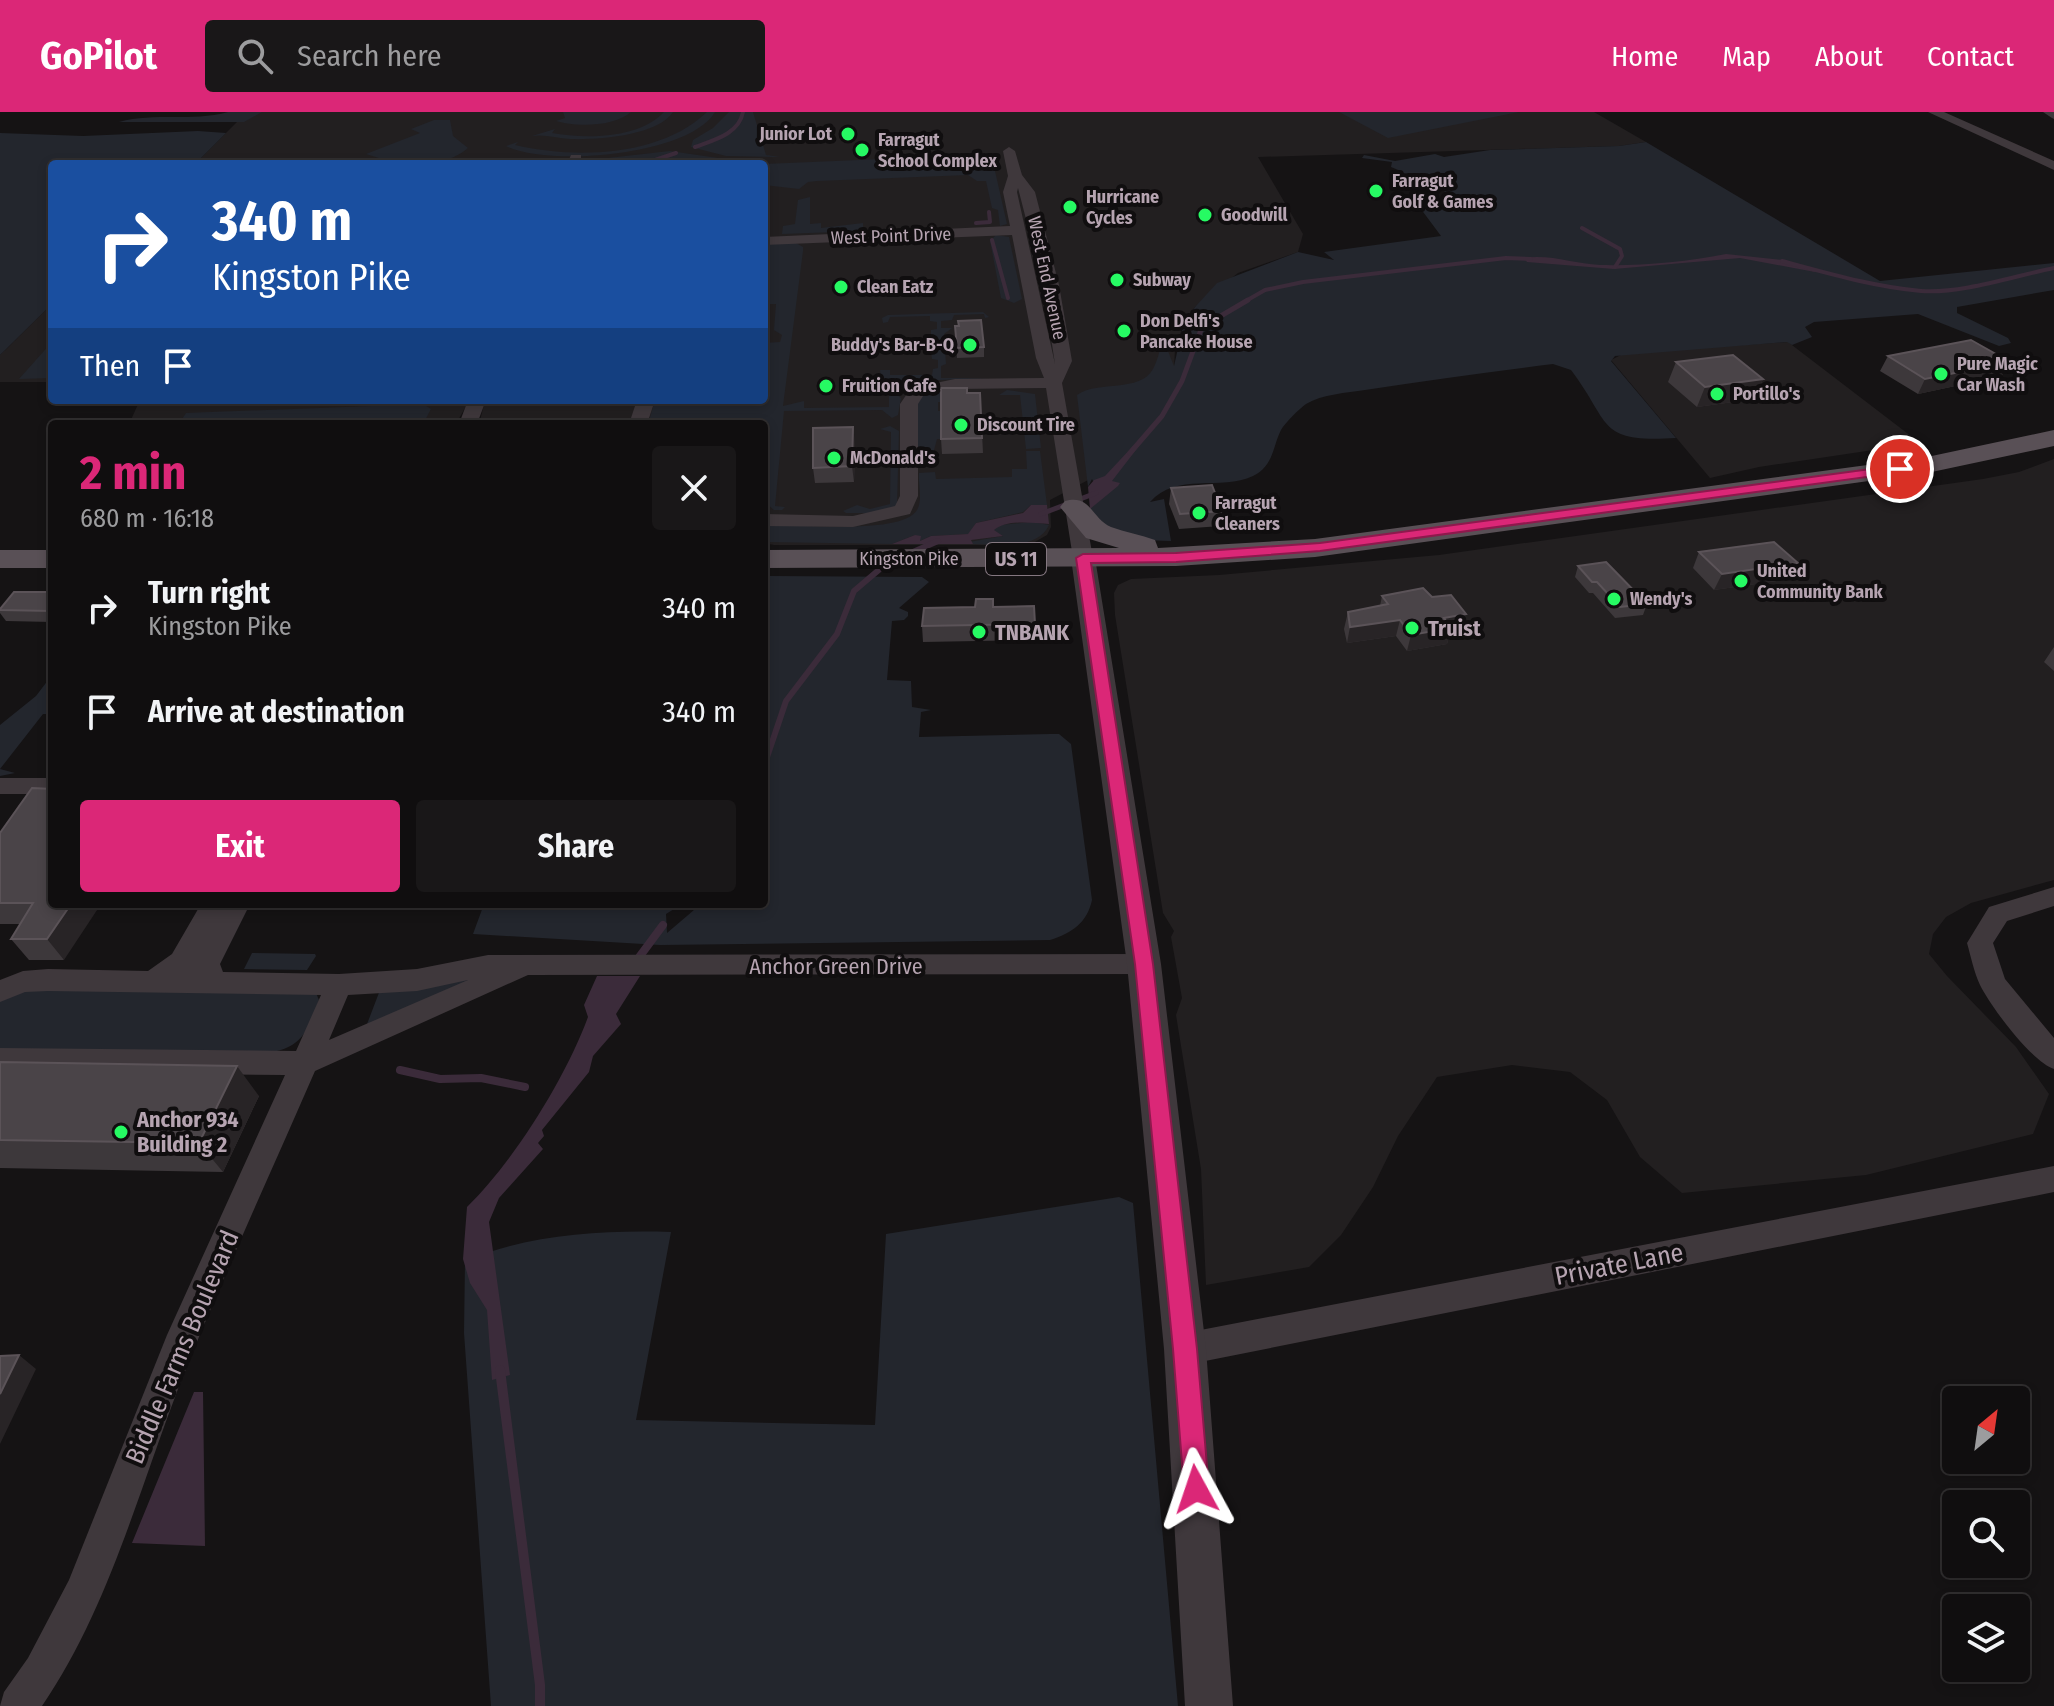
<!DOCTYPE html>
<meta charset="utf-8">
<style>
body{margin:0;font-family:"Fira Sans Condensed",sans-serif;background:#191718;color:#f1f3f6;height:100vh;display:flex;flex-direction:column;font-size:30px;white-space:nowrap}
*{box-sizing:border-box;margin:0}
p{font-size:26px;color:#9c9c9e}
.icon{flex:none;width:44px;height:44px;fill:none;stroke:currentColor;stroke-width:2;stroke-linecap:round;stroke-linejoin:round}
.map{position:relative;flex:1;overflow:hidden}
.sheet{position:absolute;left:48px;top:308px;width:720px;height:488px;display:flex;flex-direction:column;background:#100e0f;border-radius:8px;box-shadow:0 4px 12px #0003,0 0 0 2px #302e2f}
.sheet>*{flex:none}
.hud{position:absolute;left:48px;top:48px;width:720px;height:244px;border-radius:8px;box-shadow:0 4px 12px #0003,0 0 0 2px #302e2f;background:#1a4fa0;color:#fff;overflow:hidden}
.needle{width:52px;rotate:29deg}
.controls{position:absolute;left:1942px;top:1274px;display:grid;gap:16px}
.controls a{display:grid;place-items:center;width:88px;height:88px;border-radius:8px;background:#100e0f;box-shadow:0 4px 12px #0003,0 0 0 2px #302e2f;font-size:40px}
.pin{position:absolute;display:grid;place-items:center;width:68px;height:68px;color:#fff;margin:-34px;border:4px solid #fff;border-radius:50%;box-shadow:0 2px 8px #0007}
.me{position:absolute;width:88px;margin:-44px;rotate:355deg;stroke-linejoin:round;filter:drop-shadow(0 0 6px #0008)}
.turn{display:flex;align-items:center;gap:28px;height:168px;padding:0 32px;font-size:36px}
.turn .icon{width:104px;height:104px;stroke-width:2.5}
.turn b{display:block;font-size:56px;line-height:68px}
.then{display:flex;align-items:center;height:76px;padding:0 32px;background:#0003;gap:16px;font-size:30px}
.round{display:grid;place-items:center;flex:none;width:84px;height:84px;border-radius:8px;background:#191718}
.overview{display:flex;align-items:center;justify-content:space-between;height:136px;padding:0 32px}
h1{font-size:48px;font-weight:700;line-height:60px;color:#db2777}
.button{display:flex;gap:16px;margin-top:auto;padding:16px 32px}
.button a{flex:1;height:92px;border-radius:8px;background:#db2777;color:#fff;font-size:32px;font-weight:700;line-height:92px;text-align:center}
.button a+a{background:#191718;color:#f1f3f6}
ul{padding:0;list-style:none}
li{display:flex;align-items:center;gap:24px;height:104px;padding:0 32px}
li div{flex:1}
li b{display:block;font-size:30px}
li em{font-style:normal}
header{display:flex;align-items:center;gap:48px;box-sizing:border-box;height:112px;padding:0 40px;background:#db2777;color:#fff}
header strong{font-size:38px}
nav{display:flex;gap:44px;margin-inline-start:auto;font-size:28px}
.search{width:560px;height:72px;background:#191718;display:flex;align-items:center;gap:20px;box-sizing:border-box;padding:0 28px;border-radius:8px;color:#9c9c9e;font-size:30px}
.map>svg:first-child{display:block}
</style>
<header>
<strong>GoPilot</strong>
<div class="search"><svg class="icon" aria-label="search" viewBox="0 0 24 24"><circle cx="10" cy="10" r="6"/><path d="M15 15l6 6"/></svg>Search here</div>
<nav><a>Home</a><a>Map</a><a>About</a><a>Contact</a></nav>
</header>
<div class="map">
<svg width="2054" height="1594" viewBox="0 0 2054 1594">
<rect width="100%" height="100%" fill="#151314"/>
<path fill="#221f20" d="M247,0H1594L1646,30L1619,34L1258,45L1303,122L1298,140L1238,161L1195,195L1183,214L1175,237L1174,257L1092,366L1050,388L1051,415L1047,423L1033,431L1015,433H774L764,431V312H479L484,293L466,294L456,312H129L140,288H764V52H195Z
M52,192V270H0V243Z
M1788,230L1920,331L1759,355L1710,366L1611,248L1625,241Z
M2054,347V768L1971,791L1946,805L1933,822L1929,842L1947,864L2016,935L2049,982L2033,1022L1866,1063L1682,1081L1640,1045L1607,988L1570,960L1512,953L1437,965L1398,1024L1373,1075L1341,1123L1309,1155L1206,1173L1201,1057L1176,903L1182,886L1171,825L1174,819L1163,801L1115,503L1114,481L1118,473L1131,467L1219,463L1439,443L1983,367L2019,360Z"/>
<path fill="#23262d" d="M228,0H262L244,10H119C155,0 191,10 228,0Z
M563,0H631C614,15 576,15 556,9L565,6Z
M664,0H673C657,24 597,28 570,27C557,26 544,22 532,24L555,17L552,21C585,27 639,27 664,0Z
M707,0H715C689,44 548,55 506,34L518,30L515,33C575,47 660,45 707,0Z
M729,0H753L766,43L780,45L726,44L691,35L693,28L713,16Z
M1339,0H1519L1388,26Z
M434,8H450L453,24L468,36C443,58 402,52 370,52L382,47L366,42L420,21L411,17Z
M198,19L226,21L195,52H52V192L0,243V21L83,24Z
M1646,30L1880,169L2054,151V178L1957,195V201L2008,226L2011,231L1999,234L1918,202L1814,210L1805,215L1812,225L1792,233L1787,230L1615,244L1611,249L1676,326C1596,331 1612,312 1571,258L1553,252C1490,260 1428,268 1365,278C1347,281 1322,282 1306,292C1299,297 1285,311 1281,318C1273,333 1274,354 1253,364C1221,379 1176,360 1150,390L1164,387L1171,429C1130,427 1118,430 1090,397L1095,373L1092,367L1088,375L1077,283C1098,268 1140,281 1153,257C1158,248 1160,236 1163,227L1174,254L1183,214L1195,195L1217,171L1298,140L1334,148L1324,140L1441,124L1412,85L1429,89L1445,86L1446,81L1432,66H1397L1403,60L1391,55L1392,50L1362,46L1364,43L1395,49L1435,42L1444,45L1490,38L1619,34Z
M670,39L759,52H583L590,48Z
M978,43L993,45L999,53L995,59L1007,112L1000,114L998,98L992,96L986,69H977L968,63L817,69L808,70L799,77L764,73V52Z
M810,85V112L821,111V116L863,111V119L782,122L783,114L795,112L798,88Z
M996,123L1009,125L1022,187L1014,191L1001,186L990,129Z
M796,131L803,135V139L783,294L804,289V296L889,295V284L896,282L901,286L898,303L892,306L882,298L784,299L775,394L785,395L782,398H774L767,392L764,402L770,340H764V312H648L655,288H764V261L770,260L769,251H764V231L780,230L782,223L774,218L776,192H764V132Z
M983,200L989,205L985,206L984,202L954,203L952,208L941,209V216H952L944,222L946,252L941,254V266H989L891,270L881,268L880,258H890V263H932L933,257L938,256V248L932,247L931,239L937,236L936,229L931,228V218L937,217V210L930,209V204L890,205L888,210L883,211L882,206L888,203Z
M52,230V266L19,267Z
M966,278L950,290H938V299H942V327H937L933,342L917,343L918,288L926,281Z
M1007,278L1035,282L1041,336L1026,337L1020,283H999Z
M423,292L431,297L423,312H179L186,301Z
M890,314L899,319L897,394L884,401H846L843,399L857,393L870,397L890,392L891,320L880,317Z
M1026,339H1040L1047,393H1031L1023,400L976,411L969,422L931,424L920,429L915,423L892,432L764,430L765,414C796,411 901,424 917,398C923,388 918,372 919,361L935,360L936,367L1012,365V357H1027Z
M1033,410L1049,413C1037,439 997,432 973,432L969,430L1003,424L993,418L1000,413Z
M770,464L922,465L929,470L899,496L908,500V504L904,508L892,509L887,568L911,569L912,595L931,598L921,600L919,625L1051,622H1059L1071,632L1092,788C1087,811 1072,821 1050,828L660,833L473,822L484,792H682L666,802L667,821L701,792H764V467Z
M52,563V591L48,596L52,597V602H43L0,657L15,661L0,664V613L36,584Z
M252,841L315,842L316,844L307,858L244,857Z
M490,858L364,920L380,878Z
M17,878L316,881L319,888C310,913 305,932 277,939L0,938V886Z
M1119,1085L1133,1091L1178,1594H491L464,1221L465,1149C529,1122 603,1118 671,1120L636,1308L875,1313L886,1122Z"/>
<path fill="#3b2b3a" d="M1726,142L1783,148L1819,158L1815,160L1740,146L1614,157L1527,150L1524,146C1551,142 1574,152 1600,153C1641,154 1686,150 1726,142Z
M1133,334H1139L1112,369L1120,371L1118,374L1090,397L1088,375L1094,368L1105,364Z
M1031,393H1047L1049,412C1032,411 1007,407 994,418L1003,424L971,428L973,432H892L915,423L921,424L920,429L931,424L968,422L976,411L1023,401Z
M597,864H640L616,902L621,912L593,944L589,960L542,1018L544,1024L538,1031L543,1037L499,1086L489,1110L510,1263L492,1268L487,1198L470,1171L463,1147L467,1095C514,1049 565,967 588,905L584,893Z
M194,1280H203L205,1434L132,1431Z"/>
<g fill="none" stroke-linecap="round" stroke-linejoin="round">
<path stroke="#3b2b3a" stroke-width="4" d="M695,35C714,28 739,22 743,0
M643,52L676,41
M976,111L990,110L989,100
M1582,116L1620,137L1622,144L1615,155
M992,128L1008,186
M1782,149C1827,161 1874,175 1921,179C1961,182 2014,164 2054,156
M1244,190L1265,178L1303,170L1506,146L1531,147"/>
<path stroke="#3b2b3a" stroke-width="5" d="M1130,341L1162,304L1182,269L1202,215L1248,188
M1041,402L1096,381"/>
<path stroke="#3b2b3a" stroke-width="6" d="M913,440L938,429
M764,654L786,589L837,522L854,479L887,451"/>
<path stroke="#3b2b3a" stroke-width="8" d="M637,848L663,813
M400,958L440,967L481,966L525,975"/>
<path stroke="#3b2b3a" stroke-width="10" d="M500,1258L540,1573V1594"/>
<path fill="#3f383c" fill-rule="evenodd" d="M1928,0H1944L2054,49V58Z
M1009,35L1015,39L1022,63L1035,80L1059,173L1072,249L1062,271L1093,446L1083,452L1073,446L1046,276L955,277L923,284L918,292V384L910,402L853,415L764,414V402L853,404L895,394L900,384V292L911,276L955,267L1044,266L1036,246L1012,123L764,133V125L1010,114L1003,80L1008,64L1003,39ZM1018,76L1043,173L1055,252L1017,80Z
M571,43H581V52H567Z
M468,288H486L477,312H459Z
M637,288H655L647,312H629Z
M0,666H52V682H0Z
M2054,775V794L2007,809L1993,831L2005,867L2054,926V957C2031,949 1991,895 1980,873C1974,860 1971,845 1967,831L1989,795Z
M201,792H250L220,852L223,860L339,862L417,857L488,843L1144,842L1154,845L1157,852L1154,859L1144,862L528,863L315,959C269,1065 220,1170 178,1277C137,1384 107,1499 42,1594H0L4,1580L28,1546L69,1468L167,1223L285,963L0,960V936L296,939L321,883L48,879L25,880L0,890V868L23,859L48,857L148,859L172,842ZM468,868L329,928L348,883L417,879Z
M2054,1054V1080L1185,1253L1173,1248L1168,1237L1173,1226L1185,1221Z"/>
<path fill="#3f383c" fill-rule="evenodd" d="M1083,439L1092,441L1095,446L1161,852L1206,1237L1233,1594H1185L1164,1237L1127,852L1071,446L1074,441Z"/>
<path fill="#595056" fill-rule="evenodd" d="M2054,318V334L1927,361L1315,445L1176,454L764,456V438L1119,436L1086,426L1060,395L1065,389C1091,382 1091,406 1111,415C1125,420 1141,423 1155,428L1158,436L1315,427L1927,345Z
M0,438H52V456H0Z"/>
</g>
<path fill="#3d383b" d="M2043,0H2054V7L2052,6Z
M955,214L984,235V245L957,246Z
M1888,244L2002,264L1918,282L1880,259Z
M1676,250L1763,267L1755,287L1697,295L1668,270Z
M967,281H980L983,341L942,342L941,327Z
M855,330L854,370L815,371L813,356Z
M1171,376L1222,399L1221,414L1179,417L1169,392Z
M1699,440L1790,467L1714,478L1693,456Z
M1578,454L1647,492L1643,503L1615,506L1593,481H1589L1575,465Z
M52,480V510L6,509L0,501V497Z
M1382,484L1461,518L1450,520L1447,532L1407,539L1396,524L1347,531L1344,517L1348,500L1380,494Z
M993,495L1035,512V528L923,530L922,514Z
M2054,535V559L2044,550Z
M0,721L64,848H29L11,827L20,812H0Z
M0,950L259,984L223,1060L0,1056Z"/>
<path fill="#282426" d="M2010,250L2002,264L1918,282L1925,267Z
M1763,267L1755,287L1697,295L1705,275Z
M853,315L855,330L854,370L852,354Z
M1798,451L1790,467L1714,478L1722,462Z
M1466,502L1461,518L1450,520L1447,532L1407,539L1411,523L1444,506Z
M1400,508L1396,524L1347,531L1350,515Z
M71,792H101L64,848L47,827Z
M237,954L259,984L223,1060L199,1031Z
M19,1243L36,1257L0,1332V1282Z"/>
<path fill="#4a4448" stroke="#5b5358" stroke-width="2" d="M981,208L984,235L957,236L955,214H959L958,209Z
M1971,228L2010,250L1925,267L1888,244Z
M1733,243L1763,267L1705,275L1676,250Z
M941,276H967V281H980L982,326L941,327Z
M853,315L852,354L813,356V316Z
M1212,373L1222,399L1180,402L1171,376Z
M1774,430L1798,451L1722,462L1699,440Z
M1606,450L1647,492L1620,495L1597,470H1592L1578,454Z
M1423,476L1432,485L1451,483L1466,502L1444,506L1451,516L1411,523L1400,508L1350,515L1348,500L1388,492L1382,484Z
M14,480H52V499L0,498V497Z
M976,487H993V495L1034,494L1035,512L922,514L924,496L975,495Z
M32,676L52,677V792H71L47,827H11L33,791H0V721Z
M0,950L237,954L199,1031L0,1028Z
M19,1243L0,1282V1244Z"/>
<path fill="#db2777" stroke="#8e194d" stroke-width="2" d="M1900,353L1904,354V360L1320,439L1176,450L1091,451L1153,852L1197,1237L1209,1377L1205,1386L1196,1390L1188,1386L1184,1377L1173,1237L1135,852L1076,446L1083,442L1176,441L1320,431Z"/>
<g fill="#26fa63" stroke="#100e0f" stroke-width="3">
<circle cx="848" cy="22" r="8"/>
<circle cx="862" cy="38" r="8"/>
<circle cx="1376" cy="79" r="8"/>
<circle cx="1070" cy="95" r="8"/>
<circle cx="1205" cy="103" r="8"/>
<circle cx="1117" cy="168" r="8"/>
<circle cx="841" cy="175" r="8"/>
<circle cx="1124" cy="219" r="8"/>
<circle cx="970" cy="233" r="8"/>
<circle cx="1941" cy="262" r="8"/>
<circle cx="826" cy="274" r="8"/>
<circle cx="1717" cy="282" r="8"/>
<circle cx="961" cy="313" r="8"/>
<circle cx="834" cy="346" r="8"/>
<circle cx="1199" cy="401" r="8"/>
<circle cx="1741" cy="469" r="8"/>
<circle cx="1614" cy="487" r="8"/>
<circle cx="1412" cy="516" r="8"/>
<circle cx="979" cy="520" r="8"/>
<circle cx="121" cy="1020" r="8"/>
</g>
<g text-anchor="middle" stroke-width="8" stroke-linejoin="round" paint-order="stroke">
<g font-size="18" font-weight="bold" fill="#b6a4b1" stroke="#100e0f" text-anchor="start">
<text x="832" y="28" text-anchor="end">Junior Lot</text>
<text x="878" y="34">Farragut<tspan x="878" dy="21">School Complex</tspan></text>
<text x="1392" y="75">Farragut<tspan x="1392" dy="21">Golf &amp; Games</tspan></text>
<text x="1086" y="91">Hurricane<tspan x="1086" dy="21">Cycles</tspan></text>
<text x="1221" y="109">Goodwill</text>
<text x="1133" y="174">Subway</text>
<text x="857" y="181">Clean Eatz</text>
<text x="1140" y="215">Don Delfi's<tspan x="1140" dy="21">Pancake House</tspan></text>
<text x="954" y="239" text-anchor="end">Buddy's Bar-B-Q</text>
<text x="1957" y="258">Pure Magic<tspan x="1957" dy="21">Car Wash</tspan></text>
<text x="842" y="280">Fruition Cafe</text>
<text x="1733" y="288">Portillo's</text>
<text x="977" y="319">Discount Tire</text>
<text x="850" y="352">McDonald's</text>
<text x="1215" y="397">Farragut<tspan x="1215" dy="21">Cleaners</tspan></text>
<text x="1757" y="465">United<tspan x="1757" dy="21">Community Bank</tspan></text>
<text x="1630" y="493">Wendy's</text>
</g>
<g font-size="18" fill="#b6a4b1" stroke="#100e0f">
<text transform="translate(891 124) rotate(-2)" y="6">West Point Drive</text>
<text transform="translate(1047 166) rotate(78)" y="6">West End Avenue</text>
<text x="909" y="453">Kingston Pike</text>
</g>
<rect fill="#100e0f" stroke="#847780" stroke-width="2" x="986" y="431" width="60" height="32" rx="6"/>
<g font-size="20" font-weight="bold" fill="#b6a4b1">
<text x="1016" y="454">US 11</text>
</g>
<g font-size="22" font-weight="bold" fill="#b6a4b1" stroke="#100e0f" text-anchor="start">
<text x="1428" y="524">Truist</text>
<text x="995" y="528">TNBANK</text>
<text x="137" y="1015">Anchor 934<tspan x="137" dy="25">Building 2</tspan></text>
</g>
<g font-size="22" fill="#b6a4b1" stroke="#100e0f">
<text x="836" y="862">Anchor Green Drive</text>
</g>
<g font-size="26" fill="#b6a4b1" stroke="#100e0f">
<text transform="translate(1619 1152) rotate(-11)" y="9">Private Lane</text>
<text transform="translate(182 1235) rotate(-67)" y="9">Biddle Farms Boulevard</text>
</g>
</g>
</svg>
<div class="controls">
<a><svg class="needle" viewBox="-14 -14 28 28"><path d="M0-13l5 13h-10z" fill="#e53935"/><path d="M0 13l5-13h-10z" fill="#9c9c9e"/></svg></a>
<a><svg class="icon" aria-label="search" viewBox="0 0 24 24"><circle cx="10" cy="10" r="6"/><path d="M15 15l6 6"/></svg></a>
<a><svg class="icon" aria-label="layers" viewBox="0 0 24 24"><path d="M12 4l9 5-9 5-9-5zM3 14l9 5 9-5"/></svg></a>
</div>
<div class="pin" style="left:1900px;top:357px;background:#d93025"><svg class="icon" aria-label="arrive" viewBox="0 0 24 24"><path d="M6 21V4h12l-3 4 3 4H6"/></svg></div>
<svg class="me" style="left:1196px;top:1377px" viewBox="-20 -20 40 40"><path d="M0-17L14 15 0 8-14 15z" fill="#db2777" stroke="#fff" stroke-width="4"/></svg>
<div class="hud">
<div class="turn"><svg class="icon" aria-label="right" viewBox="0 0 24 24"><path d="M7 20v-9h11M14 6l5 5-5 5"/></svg><div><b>340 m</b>Kingston Pike</div></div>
<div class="then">Then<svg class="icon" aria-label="arrive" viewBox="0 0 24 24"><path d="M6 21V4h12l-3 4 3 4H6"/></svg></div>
</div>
<section class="sheet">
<div class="overview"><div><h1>2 min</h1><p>680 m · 16:18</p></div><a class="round"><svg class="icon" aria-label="close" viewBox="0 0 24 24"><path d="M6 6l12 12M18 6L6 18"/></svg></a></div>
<ul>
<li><svg class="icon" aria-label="right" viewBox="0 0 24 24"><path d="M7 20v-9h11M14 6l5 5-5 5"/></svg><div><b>Turn right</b><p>Kingston Pike</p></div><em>340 m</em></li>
<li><svg class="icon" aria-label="arrive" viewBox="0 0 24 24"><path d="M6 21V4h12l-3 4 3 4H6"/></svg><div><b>Arrive at destination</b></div><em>340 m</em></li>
</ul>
<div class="button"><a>Exit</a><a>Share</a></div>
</section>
</div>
